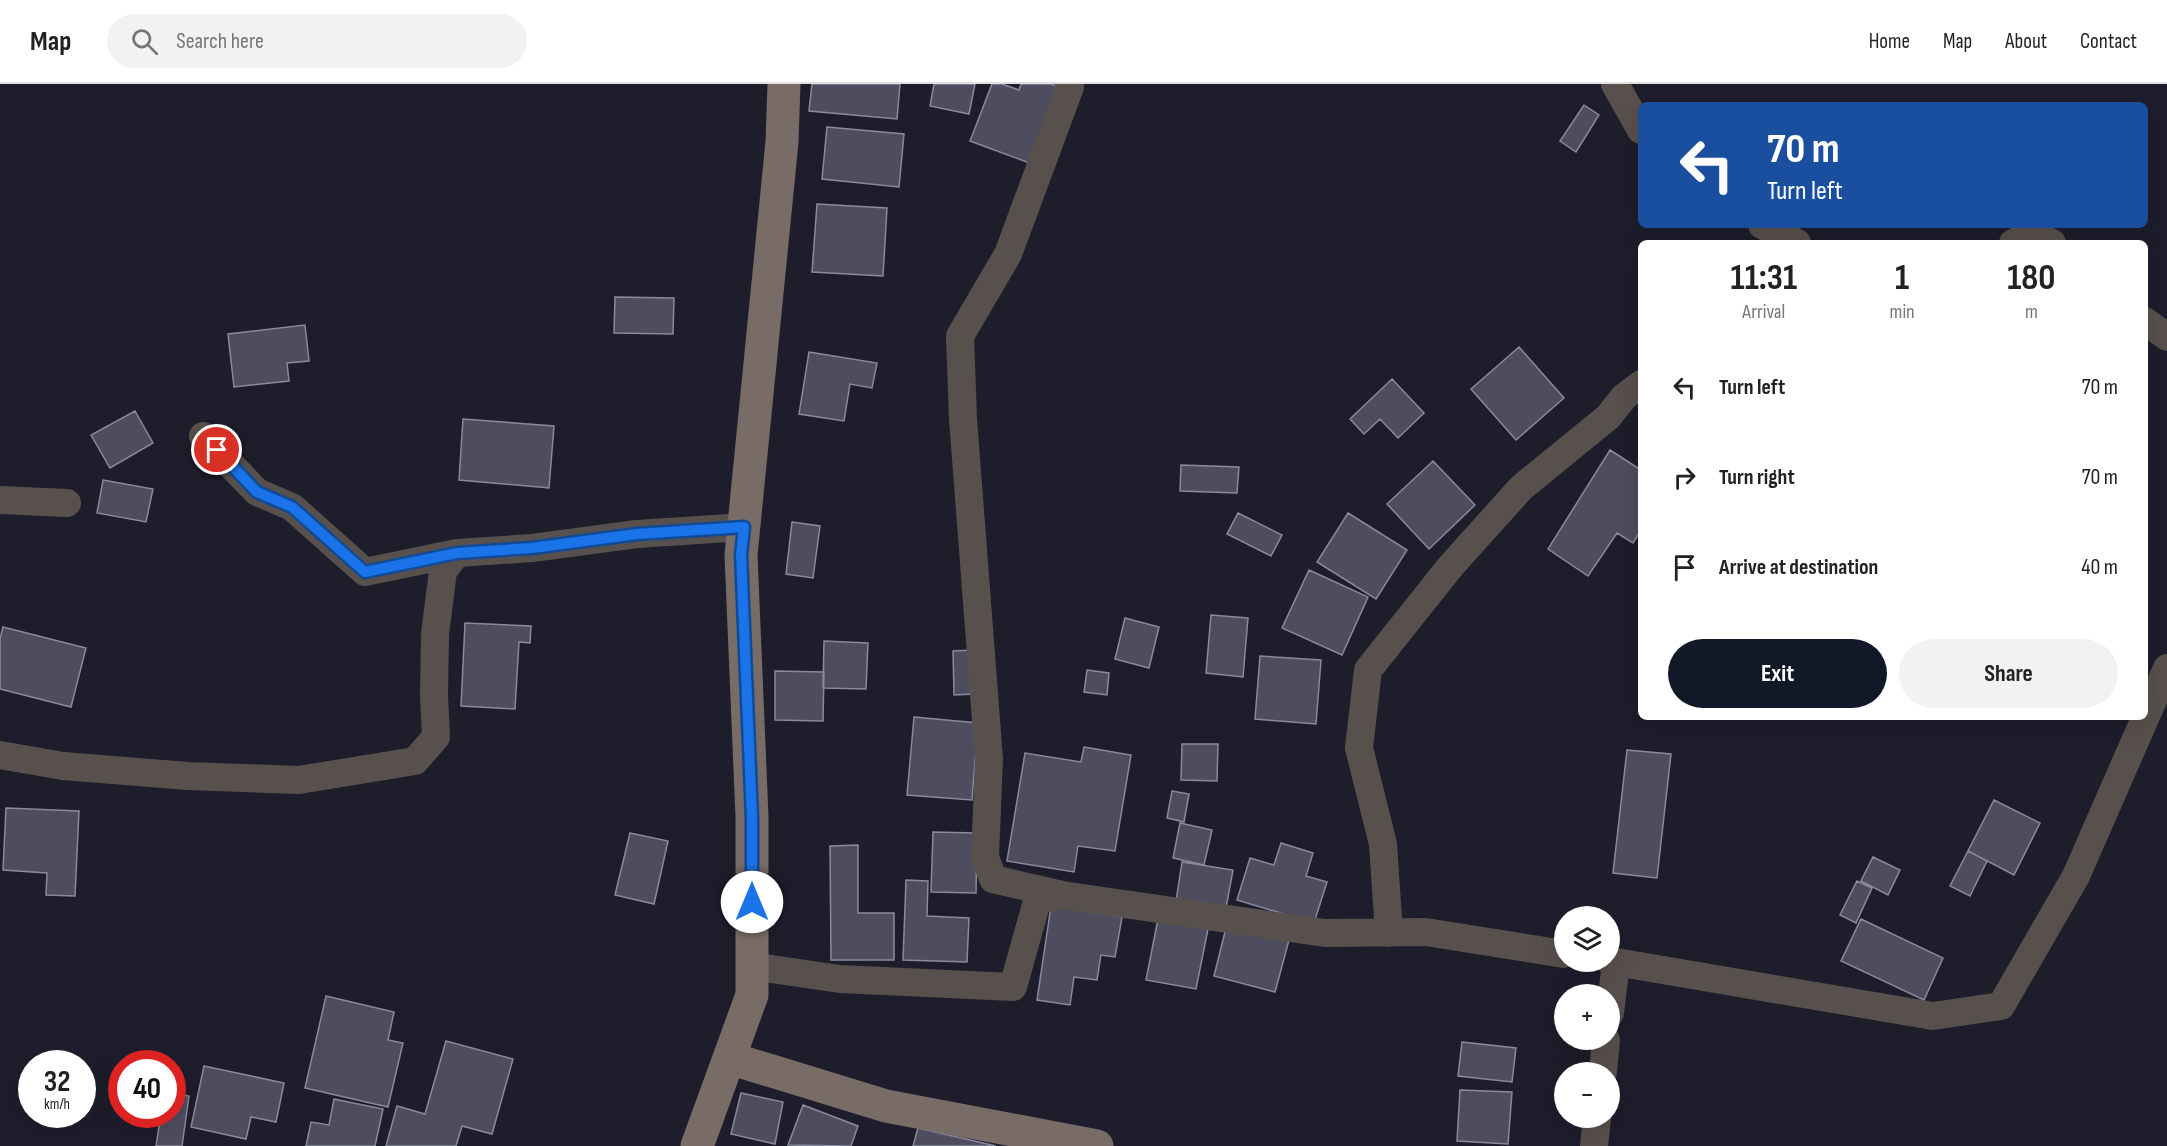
<!DOCTYPE html>
<meta charset="utf-8">
<style>
body{margin:0;font-family:"Sofia Sans Condensed",sans-serif;background:#f2f2f2;color:#222;height:100vh;display:flex;flex-direction:column;font-size:22px;white-space:nowrap}
*{box-sizing:border-box;margin:0}
p{font-size:20px;color:#767676}
.icon{flex:none;width:33px;height:33px;fill:none;stroke:currentColor;stroke-width:2;stroke-linecap:round;stroke-linejoin:round}
.map{position:relative;flex:1;overflow:hidden}
.side{position:absolute;left:1638px;top:156px;width:510px;height:480px;display:flex;flex-direction:column;background:#fff;border-radius:9px;box-shadow:0 6px 24px #0002}
.side>*{flex:none}
.top-card{position:absolute;left:1638px;top:18px;width:510px;height:126px;border-radius:9px;box-shadow:0 6px 24px #0002;background:#1a4fa0;color:#fff;overflow:hidden}
.controls{position:absolute;left:1554px;top:822px;display:grid;gap:12px}
.controls a{display:grid;place-items:center;width:66px;height:66px;border-radius:50%;background:#fff;box-shadow:0 6px 24px #0002;font-size:30px}
.speed{position:absolute;left:18px;top:966px;display:flex;gap:12px;font-size:30px;font-weight:700;text-align:center}
.speed>*{display:grid;place-content:center;width:78px;height:78px;border-radius:50%;background:#fff;box-shadow:0 6px 24px #0002;line-height:1}
.speed small{font-size:15px;font-weight:400}
.speed .limit{border:9px solid #d22;background:#fff;color:#111}
.pin{position:absolute;display:grid;place-items:center;width:51px;height:51px;color:#fff;margin:-26px;border:3px solid #fff;border-radius:50%;box-shadow:0 2px 6px #0007}
.me{position:absolute;width:66px;margin:-33px;rotate:0deg;stroke-linejoin:round;filter:drop-shadow(0 0 4px #0008)}
.turn{display:flex;align-items:center;gap:21px;height:126px;padding:0 30px;font-size:27px}
.turn .icon{width:78px;height:78px;stroke-width:2.5}
.turn b{display:block;font-size:42px;line-height:51px}
.eta{display:flex;justify-content:space-evenly;align-items:center;height:102px;text-align:center}
.eta b{font-size:36px;font-weight:700;line-height:42px}
.cta{display:flex;gap:12px;margin-top:auto;padding:12px 30px}
.cta a{flex:1;height:69px;border-radius:36px;background:#111827;color:#fff;font-size:24px;font-weight:700;line-height:69px;text-align:center}
.cta a+a{background:#f2f2f2;color:#222}
ul{padding:0;list-style:none}
li{display:flex;align-items:center;gap:18px;height:90px;padding:0 30px}
li div{flex:1}
li b{display:block;font-size:22px}
li em{font-style:normal}
header{display:flex;align-items:center;gap:36px;box-sizing:border-box;height:84px;padding:0 30px;background:#fff;border-bottom:2px solid #e0e0e0}
header strong{font-size:28px}
nav{display:flex;gap:33px;margin-inline-start:auto;font-size:21px}
.search{width:420px;height:54px;background:#f2f2f2;display:flex;align-items:center;gap:15px;box-sizing:border-box;padding:0 21px;border-radius:33px;color:#767676;font-size:22px}
.map>svg:first-child{display:block}
</style>
<header>
<strong>Map</strong>
<div class="search"><svg class="icon" aria-label="search" viewBox="0 0 24 24"><circle cx="10" cy="10" r="6"/><path d="M15 15l6 6"/></svg>Search here</div>
<nav><a>Home</a><a>Map</a><a>About</a><a>Contact</a></nav>
</header>
<div class="map">
<svg width="2167" height="1062" viewBox="0 0 2167 1062">
<rect width="100%" height="100%" fill="#1d1d2c"/>
<path fill="#4d4d5f" stroke="#8a8a9e" stroke-width="1.5" d="M812,0H900L897,35L809,27Z
M934,0H975L969,30L930,22Z
M992,0H1002L1019,6L1021,0H1051L1064,5L1035,81L970,57Z
M1584,21L1599,31L1576,68L1560,57Z
M827,43L904,50L899,103L822,95Z
M817,120L887,124L883,192L812,188Z
M615,213L674,214L673,250L614,249Z
M305,241L309,277L287,279L289,297L234,303L228,250Z
M1519,263L1564,314L1516,356L1471,305Z
M809,268L877,279L872,304L850,300L844,337L799,330Z
M1392,295L1424,329L1398,354L1380,335L1364,350L1350,335Z
M135,327L153,359L110,384L91,351Z
M463,335L554,342L549,404L459,396Z
M1610,366L1641,386V446L1633,459L1617,449L1588,492L1548,465Z
M1433,377L1475,421L1429,465L1387,420Z
M1181,381L1239,383L1237,409L1180,407Z
M103,396L153,405L146,438L97,429Z
M1238,429L1282,451L1271,472L1227,450Z
M1348,429L1407,466L1376,515L1317,478Z
M792,438L820,442L813,494L786,490Z
M1309,486L1368,513L1342,571L1282,544Z
M1211,531L1248,534L1243,593L1206,589Z
M1125,534L1159,543L1149,584L1115,575Z
M465,539L531,542L530,559L519,558L515,625L461,622Z
M3,543L86,564L71,623L0,605V555Z
M824,557L868,559L866,605L823,604Z
M974,566L975,610L954,611L953,567Z
M1260,572L1321,576L1316,640L1255,635Z
M1087,586L1109,589L1107,611L1084,608Z
M775,587L824,588L823,637L775,636Z
M914,633L978,639L972,716L907,711Z
M1182,660H1218L1217,697L1181,696Z
M1084,663L1131,671L1115,767L1078,762L1074,788L1007,777L1025,669L1081,678Z
M1627,666L1671,670L1657,794L1613,789Z
M1172,707L1189,710L1184,738L1167,734Z
M1994,716L2040,739L2014,791L1968,767Z
M6,724L79,727L75,812L46,811L47,789L3,786Z
M1180,739L1212,746L1204,781L1173,774Z
M933,748L977,749L976,809L931,808Z
M630,749L668,757L654,820L615,811Z
M1281,759L1313,769L1306,792L1327,798L1314,839L1237,816L1250,774L1274,781Z
M858,761V829H894V876H831L830,762Z
M1968,767L1987,777L1970,812L1950,802Z
M1873,773L1900,786L1888,811L1861,797Z
M1182,778L1233,786L1226,824L1176,817Z
M906,796L928,797L927,832L969,834L967,878L903,876Z
M1857,797L1872,804L1856,839L1840,831Z
M1051,822L1122,833L1115,873L1101,871L1097,896L1074,893L1070,921L1037,916Z
M1159,830L1209,840L1196,905L1146,896Z
M1861,835L1943,874L1924,916L1841,877Z
M1227,840L1289,856L1275,908L1214,892Z
M326,912L394,928L388,956L403,959L388,1023L305,1004Z
M446,957L513,975L492,1050L462,1042L456,1062H386L397,1022L425,1030Z
M1462,958L1516,964L1512,998L1458,992Z
M204,982L284,999L276,1038L251,1033L246,1055L191,1043Z
M1460,1006L1512,1008L1508,1060L1457,1057Z
M172,1009L189,1012L182,1062H156L161,1030H172Z
M741,1009L783,1018L775,1060L731,1050Z
M334,1015L383,1025L375,1062H306L311,1038L329,1041Z
M803,1021L858,1042L851,1062L788,1061Z
M918,1044L996,1062H913Z"/>
<g fill="none" stroke-linecap="round" stroke-linejoin="round">
<path stroke="#58504c" stroke-width="28" d="M1615,0L1641,46
M1762,141L1797,159
M2013,159L2030,149L2052,159
M2145,237L2167,253
M203,352L257,408L292,423L365,488L457,469
M0,416L67,419
M0,671L63,682L188,692L299,696L415,677L436,653L434,612L435,550L443,487L457,469L532,464L637,450L744,443
M1062,811L993,795L985,773L989,675L963,335L960,252L1008,170L1070,3L1069,0
M1389,849L1383,760L1359,664L1368,586L1450,483L1521,404L1608,333L1624,313L1641,300
M1610,877L1616,878L1610,929
M1616,878L1933,932L2001,922L2076,792L2167,584
M751,882L840,895L1013,903L1037,817L1062,811L1325,849L1426,848L1564,870
M1603,988L1606,956
M1594,1062L1597,1034"/>
<path stroke="#796b65" stroke-width="33" d="M729,974L886,1022L1097,1062
M697,1062L752,911V733L741,471L782,58L784,0"/>
</g>
<g fill="none" stroke-linecap="round" stroke-linejoin="round">
<g stroke="#114b97" stroke-width="15">
<path id="route" d="M217,366L257,408L292,423L365,488L457,469L532,464L637,450L744,443L741,471L752,734V818"/>
</g>
<use href="#route" stroke="#1a73e8" stroke-width="10"/>
</g>
</svg>
<div class="controls">
<a><svg class="icon" aria-label="layers" viewBox="0 0 24 24"><path d="M12 4l9 5-9 5-9-5zM3 14l9 5 9-5"/></svg></a>
<a>+</a>
<a>−</a>
</div>
<div class="speed"><div>32<small>km/h</small></div><div class="limit">40</div></div>
<div class="pin" style="left:217px;top:366px;background:#d93025"><svg class="icon" aria-label="arrive" viewBox="0 0 24 24"><path d="M6 21V4h12l-3 4 3 4H6"/></svg></div>
<svg class="me" style="left:752px;top:818px" viewBox="-20 -20 40 40"><circle r="19" fill="#fff"/><path d="M0-13L10 11 0 6-10 11z" fill="#1a73e8"/></svg>
<div class="top-card">
<div class="turn"><svg class="icon" aria-label="left" viewBox="0 0 24 24"><path d="M17 20v-9H6M10 6l-5 5 5 5"/></svg><div><b>70 m</b>Turn left</div></div>
</div>
<section class="side">
<div class="eta">
<div><b>11:31</b><p>Arrival</p></div>
<div><b>1</b><p>min</p></div>
<div><b>180</b><p>m</p></div>
</div>
<ul>
<li><svg class="icon" aria-label="left" viewBox="0 0 24 24"><path d="M17 20v-9H6M10 6l-5 5 5 5"/></svg><div><b>Turn left</b></div><em>70 m</em></li>
<li><svg class="icon" aria-label="right" viewBox="0 0 24 24"><path d="M7 20v-9h11M14 6l5 5-5 5"/></svg><div><b>Turn right</b></div><em>70 m</em></li>
<li><svg class="icon" aria-label="arrive" viewBox="0 0 24 24"><path d="M6 21V4h12l-3 4 3 4H6"/></svg><div><b>Arrive at destination</b></div><em>40 m</em></li>
</ul>
<div class="cta"><a>Exit</a><a>Share</a></div>
</section>
</div>
